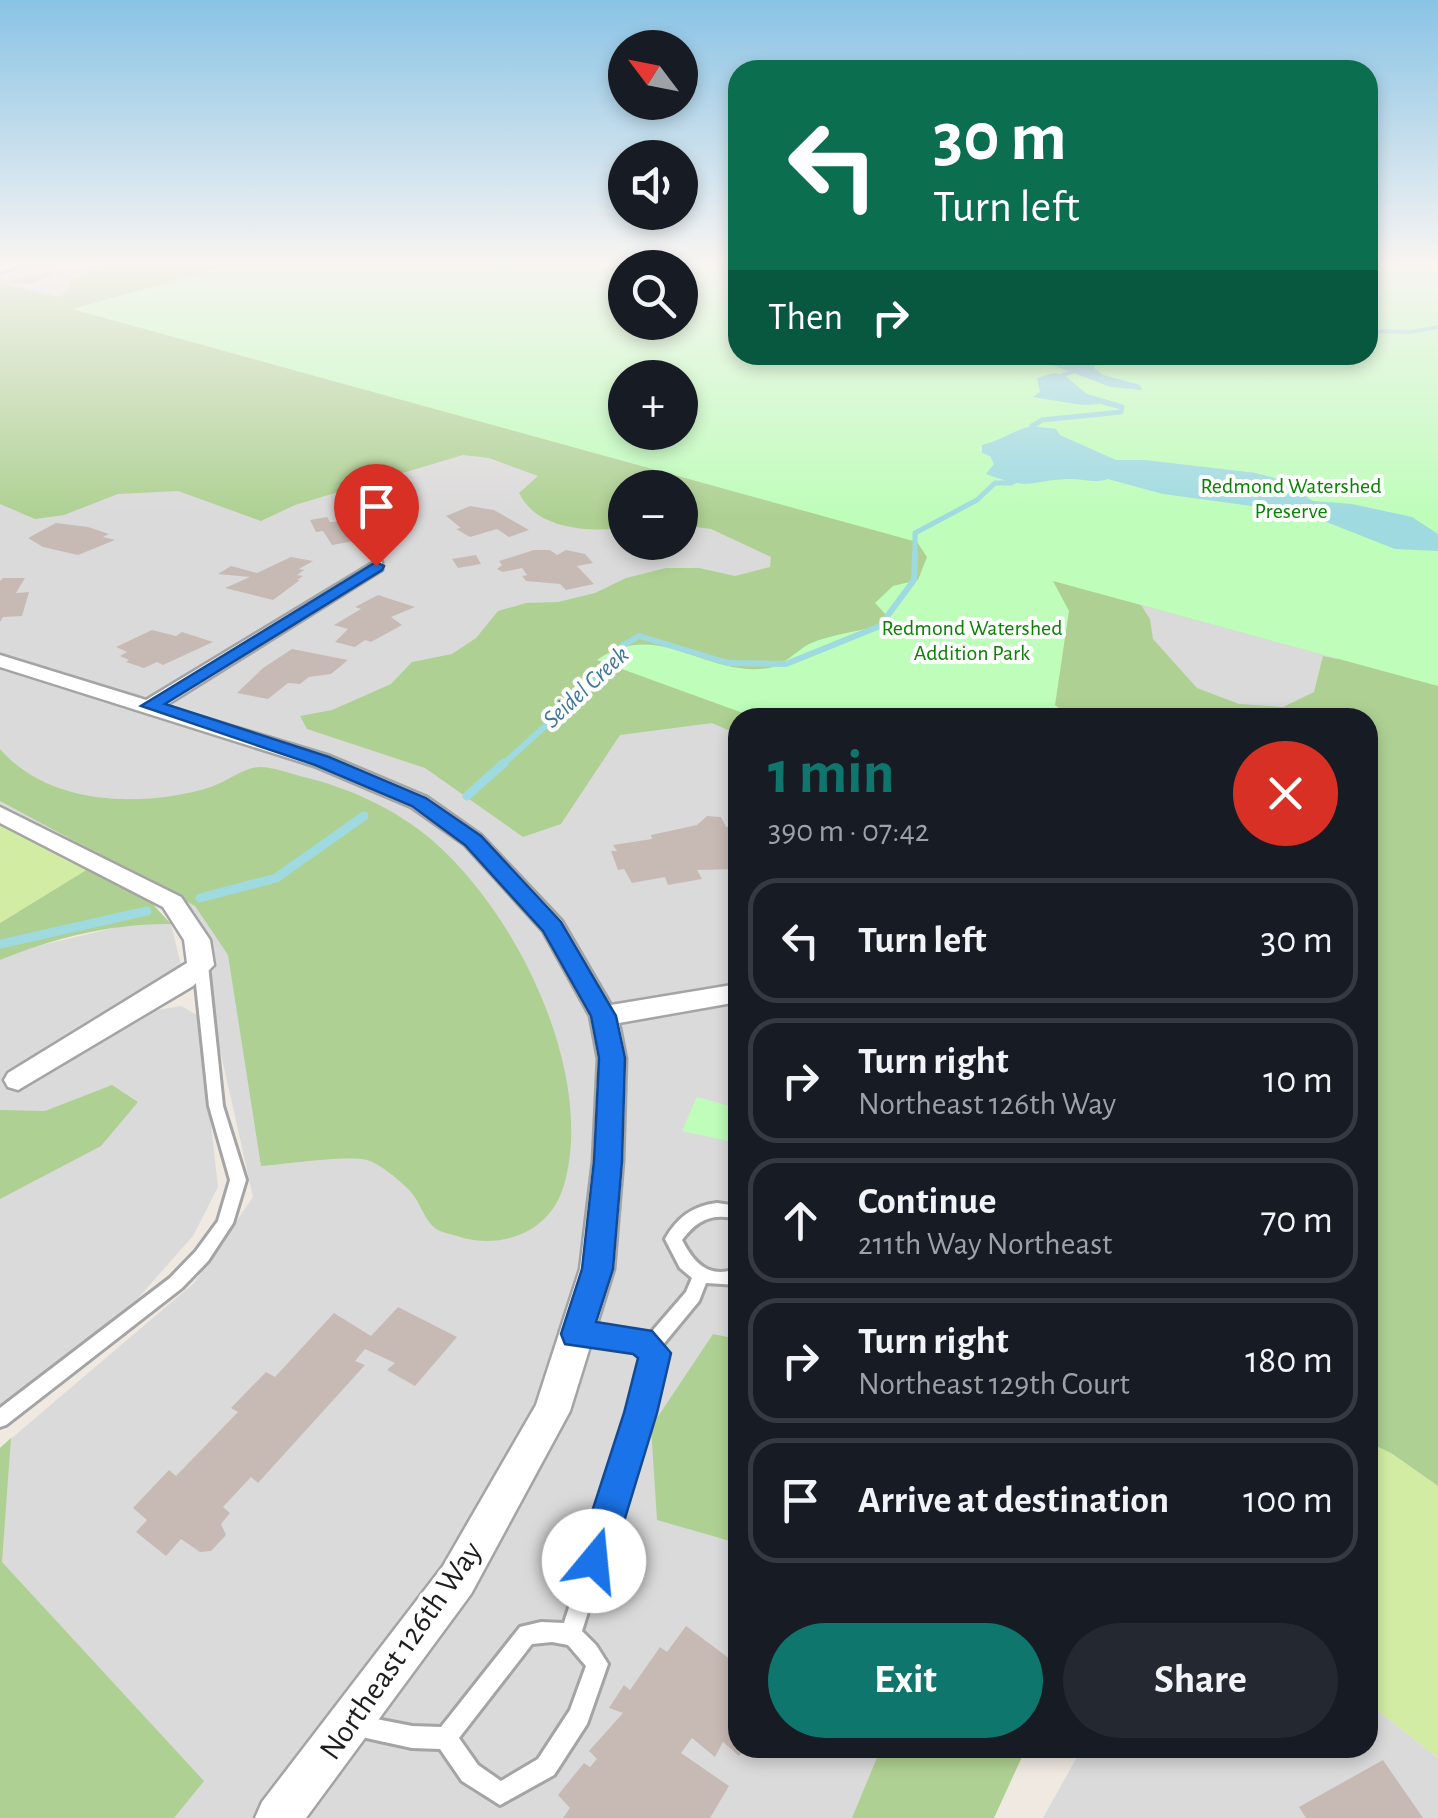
<!DOCTYPE html>
<meta charset="utf-8">
<style>
body{margin:0;font-family:"Alegreya Sans",sans-serif;background:#242831;color:#f1f3f6;height:100vh;display:flex;flex-direction:column;font-size:38px;white-space:nowrap}
*{box-sizing:border-box;margin:0}
p{font-size:32px;color:#9ea1a6}
.icon{flex:none;width:55px;height:55px;fill:none;stroke:currentColor;stroke-width:2;stroke-linecap:round;stroke-linejoin:round}
.map{position:relative;flex:1;overflow:hidden}
.side{position:absolute;left:728px;top:708px;width:650px;height:1050px;display:flex;flex-direction:column;background:#171b24;border-radius:30px;box-shadow:0 5px 15px #0003}
.side>*{flex:none}
.guide{position:absolute;left:728px;top:60px;width:650px;height:305px;border-radius:30px;box-shadow:0 5px 15px #0003;background:#0b6e4f;color:#fff;overflow:hidden}
.needle{width:65px;rotate:302deg}
.buttons{position:absolute;left:608px;top:30px;display:grid;gap:20px}
.buttons a{display:grid;place-items:center;width:90px;height:90px;border-radius:50%;background:#171b24;box-shadow:0 5px 15px #0003;font-size:50px}
.pin{position:absolute;display:grid;place-items:center;width:85px;height:85px;color:#fff;margin:-102px -42px;border-radius:50% 50% 50% 0;rotate:-45deg;box-shadow:0 0 10px #0007}
.pin .icon{rotate:45deg}
.me{position:absolute;width:110px;margin:-55px;rotate:17deg;stroke-linejoin:round;filter:drop-shadow(0 0 8px #0008)}
.turn{display:flex;align-items:center;gap:35px;height:210px;padding:0 40px;font-size:45px}
.turn .icon{width:130px;height:130px;stroke-width:2.5}
.turn b{display:block;font-size:70px;line-height:85px}
.then{display:flex;align-items:center;height:95px;padding:0 40px;background:#0003;gap:20px;font-size:38px}
.round{display:grid;place-items:center;flex:none;width:105px;height:105px;border-radius:52px;background:#242831}
.head{display:flex;align-items:center;justify-content:space-between;height:170px;padding:0 40px}
h1{font-size:60px;font-weight:700;line-height:75px;color:#0f766e}
.action{display:flex;gap:20px;margin-top:auto;padding:20px 40px}
.action a{flex:1;height:115px;border-radius:60px;background:#0f766e;color:#fff;font-size:40px;font-weight:700;line-height:115px;text-align:center}
.action a+a{background:#242831;color:#f1f3f6}
ul{padding:0;list-style:none}
li{display:flex;align-items:center;gap:30px;height:125px;margin:0 20px 15px;padding:0 20px;border:5px solid #363941;border-radius:30px}
li div{flex:1}
li b{display:block;font-size:38px}
li em{font-style:normal}
.map>svg:first-child{display:block}
</style>
<div class="map">
<svg width="1438" height="1818" viewBox="0 0 1438 1818">
<rect width="100%" height="100%" fill="#efe9e2"/>
<path fill="#dbdada" fill-rule="evenodd" d="M95,262L103,264L77,275L69,290L59,297L0,283V273Z
M0,291L1438,686V764L1368,718H738V1748H975L942,1818H0V1448L194,1283L253,1197L201,965L172,903L0,814ZM625,488H680V542H625Z
M135,923L171,924L181,965L145,994L152,1011L181,1006L199,1016L218,1187L193,1236L138,1298L0,1410V960L29,948Z
M1368,1703L1438,1758V1818H1043L1082,1748H1368Z"/>
<path fill="#d2eda3" d="M0,825L88,869L0,923Z
M1368,1442L1391,1453L1438,1486V1758L1368,1703Z"/>
<path fill="#aed193" fill-rule="evenodd" d="M46,262H737L738,355H1368V262H1438V1486L1391,1453L1368,1442V718H738L737,734L712,723L620,735L561,824L523,837L425,768L307,729L300,716L332,710L391,684L412,662L452,654L476,638L498,611L526,603L558,602L595,593L626,578L666,568H699L735,576L770,567L771,557L711,529L680,525V488H625V528C588,532 537,530 519,493L538,476L489,458L463,455L295,505L261,521L178,491L118,494L64,515L35,519L0,504V283L59,297L69,290V281L103,265L72,263L22,270ZM625,268H680V322H625ZM625,378H680V432H625ZM1141,605L1336,658L1337,659L1323,656L1314,692L1283,707L1239,704L1197,688L1153,639L1150,619Z
M0,749C49,806 143,808 211,787C226,782 245,767 260,767C274,767 291,774 304,777C350,788 395,809 432,840C517,913 596,1074 564,1185C551,1232 501,1251 457,1236C450,1234 440,1232 435,1228C424,1220 420,1201 410,1191C402,1182 379,1163 367,1160C345,1155 287,1164 261,1166L228,955L195,906L0,801Z
M88,869L149,900L171,924C114,923 53,938 0,960V923Z
M112,1085L138,1102L101,1146L0,1199V1110L45,1111Z
M713,1334L737,1339V1543L657,1520L651,1427Z
M11,1438L2,1562L204,1781L174,1818H0V1448Z
M881,1748H1026L994,1818H852Z"/>
<path fill="#befdba" fill-rule="evenodd" d="M243,262H737L738,355H1368V262H1438V686L1053,581L1069,611L1055,705L1070,717H754L597,660C658,617 705,678 769,668C783,666 796,651 809,644C831,634 861,631 885,625L889,618L875,603L893,586L918,580L927,557L917,542L72,309ZM625,268H680V322H625ZM625,378H680V432H625Z
M697,1097L737,1108V1143L682,1131Z"/>
<path fill="#9edae0" d="M1064,360L1096,361L1094,368L1103,375L1140,385L1142,390L1111,387L1052,365Z
M1054,373L1064,375L1087,394L1118,403L1082,405L1033,397L1040,392L1037,378Z
M1032,426L1056,429L1060,435L1116,460H1145L1256,473L1275,478L1313,501L1352,504L1412,517L1438,534V551L1395,549L1324,521L1259,507L1163,494L1108,479C1094,484 1082,478 1067,479C1027,481 1032,491 986,474L994,464L990,456L982,453V445C1003,440 1011,431 1032,426Z"/>
<g fill="none" stroke-linecap="round" stroke-linejoin="round">
<path stroke="#9edae0" stroke-width="4" d="M1368,331L1411,332L1438,327
M1070,384L1063,375L1102,361L1106,355"/>
<path stroke="#9edae0" stroke-width="5" d="M1035,434L1032,426L1042,420L1121,412L1122,407L1103,402
M915,555V533L977,500L995,483H1011L1021,478"/>
<path stroke="#9edae0" stroke-width="6" d="M501,766L573,701L622,646L639,636L728,663L786,664L880,626L914,580L915,553"/>
<path stroke="#9edae0" stroke-width="9" d="M467,796L504,763
M200,898L276,878L364,816
M0,944L147,911"/>
</g>
<path fill="#c7bab5" d="M46,271L58,273L30,284L5,283Z
M470,506L494,510L529,530L509,537L497,529L470,537L456,529L461,528L446,516Z
M388,514L391,519H404L389,535L332,545L323,531L316,532L310,520L327,517L330,522L351,521Z
M56,523L88,527L109,534L103,537L115,540L78,555L43,547L28,538Z
M534,550H550L557,555L566,550L585,554L593,563L577,566L594,584L566,590L560,584L526,581L522,576L527,575L522,568L503,572L497,569L502,565L499,561Z
M476,555L481,564L458,568L452,559Z
M291,557L313,561L299,569L304,570L297,575L303,576L297,580H300L273,600L225,588L250,577L218,574L231,566L257,573Z
M3,578H25L16,593L29,592L22,616L3,617L0,622V581Z
M378,595L415,607L391,617L402,625L371,642L365,640L355,647L335,642L348,629L334,625L361,609L355,607Z
M152,630L176,636L182,632L213,642L163,665L157,662L144,668L126,662L129,660L120,656L127,652L116,647Z
M292,649L348,660L331,674L309,677L300,684L288,683L268,699L237,693L263,668Z
M707,816L721,817L726,827L738,825V869L697,870L702,879L668,885L665,877L632,883L624,869L618,870L611,851H617L613,845L652,839L651,835L697,825Z
M398,1307L457,1337L415,1386L387,1370L395,1363L365,1349L355,1361L365,1365L258,1483L251,1477L223,1507L230,1513L221,1524L226,1535L211,1551L200,1552L181,1539L166,1556L136,1532L147,1520L133,1508L169,1470L176,1476L238,1412L231,1408L266,1372L275,1377L334,1313L371,1336Z
M686,1626L738,1665V1748H744L739,1756L723,1742L715,1757L692,1738L681,1753L729,1786L710,1818H563L570,1808L558,1795L584,1763L590,1767L597,1759L589,1751L623,1713L609,1708L624,1685L630,1690L660,1647L667,1652Z
M1383,1760L1423,1818H1306L1299,1807Z"/>
<g fill="none" stroke-linecap="round" stroke-linejoin="round">
<g stroke="#a4a4a4" stroke-width="6">
<path id="service" d="M201,961L208,965L223,1106L246,1180L233,1223L208,1261L182,1288L6,1425L0,1427V1408L170,1278L196,1251L218,1221L230,1180L209,1106L194,965Z
M717,1203L738,1206V1219C712,1213 698,1219 682,1240C694,1263 709,1280 738,1268V1285L706,1283L699,1301L661,1347L664,1353L650,1413L582,1631L596,1645L608,1664L587,1724L554,1775L500,1805L462,1781L440,1749L412,1748L348,1734L345,1726L348,1718L356,1715L412,1726L441,1727L520,1627L541,1622L564,1623L632,1413L646,1356L637,1348L576,1342L570,1339L567,1334L570,1329L576,1326L641,1333L648,1336L686,1292L692,1278L680,1268L665,1239C677,1218 692,1206 717,1203ZM552,1642L568,1645L586,1666L570,1710L538,1759L501,1781L478,1765L459,1738L532,1644Z"/>
</g>
<g stroke="#a4a4a4" stroke-width="5">
<path id="minor" d="M16,262H33L0,272V266Z
M376,561L382,562V570L165,706L330,756L427,797L481,835L562,921L611,1005L738,984V1002L619,1023L626,1059L623,1161L614,1269L570,1411L471,1594L306,1818H255L262,1802L443,1566L536,1405L580,1269L593,1161L598,1059L590,1016L543,931L465,845L411,807L314,766L0,667V655L146,700Z
M0,807L181,897L210,940L214,965L193,986L18,1090L8,1087L4,1080L8,1073L187,963L184,940L163,907L0,823Z"/>
</g>
<use href="#service" fill="#fff" fill-rule="evenodd"/>
<use href="#minor" fill="#fff" fill-rule="evenodd"/>
</g>
<linearGradient id="sky" x2="0" y2="1"><stop stop-color="#8ac3e5"/><stop offset="0.51" stop-color="#f8f5f2"/><stop offset="1" stop-color="#f8f5f2" stop-opacity="0"/></linearGradient>
<rect width="1438" height="516" fill="url(#sky)"/>
<path fill="#1a73e8" stroke="#114b97" stroke-width="2.5" d="M376,562L384,566L382,570L165,704L329,757L426,798L481,836L561,922L616,1016L625,1058L622,1161L613,1269L596,1322L652,1331L671,1353L657,1413L612,1561L607,1574L594,1579L581,1574L576,1561L624,1413L638,1358L633,1354L565,1344L561,1334L582,1269L594,1161L599,1058L591,1016L543,931L465,845L412,806L315,765L141,706Z"/>
<g text-anchor="middle" stroke-width="8" stroke-linejoin="round" paint-order="stroke">
<g font-size="22" fill="#0a8204" stroke="#fff">
<text x="1291" y="493">Redmond Watershed<tspan x="1291" dy="25">Preserve</tspan></text>
<text x="972" y="635">Redmond Watershed<tspan x="972" dy="25">Addition Park</tspan></text>
</g>
<g font-size="25" font-style="italic" fill="#3c789b" stroke="#fff">
<text transform="translate(585 686) rotate(-43)" y="9">Seidel Creek</text>
</g>
<g font-size="32" fill="#1d1d1d" stroke="#fff">
<text transform="translate(400 1650) rotate(-55)" y="11">Northeast 126th Way</text>
</g>
</g>
</svg>
<div class="buttons">
<a><svg class="needle" viewBox="-14 -14 28 28"><path d="M0-13l5 13h-10z" fill="#e53935"/><path d="M0 13l5-13h-10z" fill="#9ea1a6"/></svg></a>
<a><svg class="icon" aria-label="sound" viewBox="0 0 24 24"><path d="M4 9h4l5-4v14l-5-4H4zM17 9q2 3 0 6"/></svg></a>
<a><svg class="icon" aria-label="search" viewBox="0 0 24 24"><circle cx="10" cy="10" r="6"/><path d="M15 15l6 6"/></svg></a>
<a>+</a>
<a>−</a>
</div>
<div class="pin" style="left:376px;top:566px;background:#d93025"><svg class="icon" aria-label="arrive" viewBox="0 0 24 24"><path d="M6 21V4h12l-3 4 3 4H6"/></svg></div>
<svg class="me" style="left:594px;top:1561px" viewBox="-20 -20 40 40"><circle r="19" fill="#fff"/><path d="M0-13L10 11 0 6-10 11z" fill="#1a73e8"/></svg>
<div class="guide">
<div class="turn"><svg class="icon" aria-label="left" viewBox="0 0 24 24"><path d="M17 20v-9H6M10 6l-5 5 5 5"/></svg><div><b>30 m</b>Turn left</div></div>
<div class="then">Then<svg class="icon" aria-label="right" viewBox="0 0 24 24"><path d="M7 20v-9h11M14 6l5 5-5 5"/></svg></div>
</div>
<section class="side">
<div class="head"><div><h1>1 min</h1><p>390 m · 07:42</p></div><a class="round" style="background:#d93025;color:#fff"><svg class="icon" aria-label="close" viewBox="0 0 24 24"><path d="M6 6l12 12M18 6L6 18"/></svg></a></div>
<ul>
<li><svg class="icon" aria-label="left" viewBox="0 0 24 24"><path d="M17 20v-9H6M10 6l-5 5 5 5"/></svg><div><b>Turn left</b></div><em>30 m</em></li>
<li><svg class="icon" aria-label="right" viewBox="0 0 24 24"><path d="M7 20v-9h11M14 6l5 5-5 5"/></svg><div><b>Turn right</b><p>Northeast 126th Way</p></div><em>10 m</em></li>
<li><svg class="icon" aria-label="ahead" viewBox="0 0 24 24"><path d="M12 20V5M6 11l6-6 6 6"/></svg><div><b>Continue</b><p>211th Way Northeast</p></div><em>70 m</em></li>
<li><svg class="icon" aria-label="right" viewBox="0 0 24 24"><path d="M7 20v-9h11M14 6l5 5-5 5"/></svg><div><b>Turn right</b><p>Northeast 129th Court</p></div><em>180 m</em></li>
<li><svg class="icon" aria-label="arrive" viewBox="0 0 24 24"><path d="M6 21V4h12l-3 4 3 4H6"/></svg><div><b>Arrive at destination</b></div><em>100 m</em></li>
</ul>
<div class="action"><a>Exit</a><a>Share</a></div>
</section>
</div>
